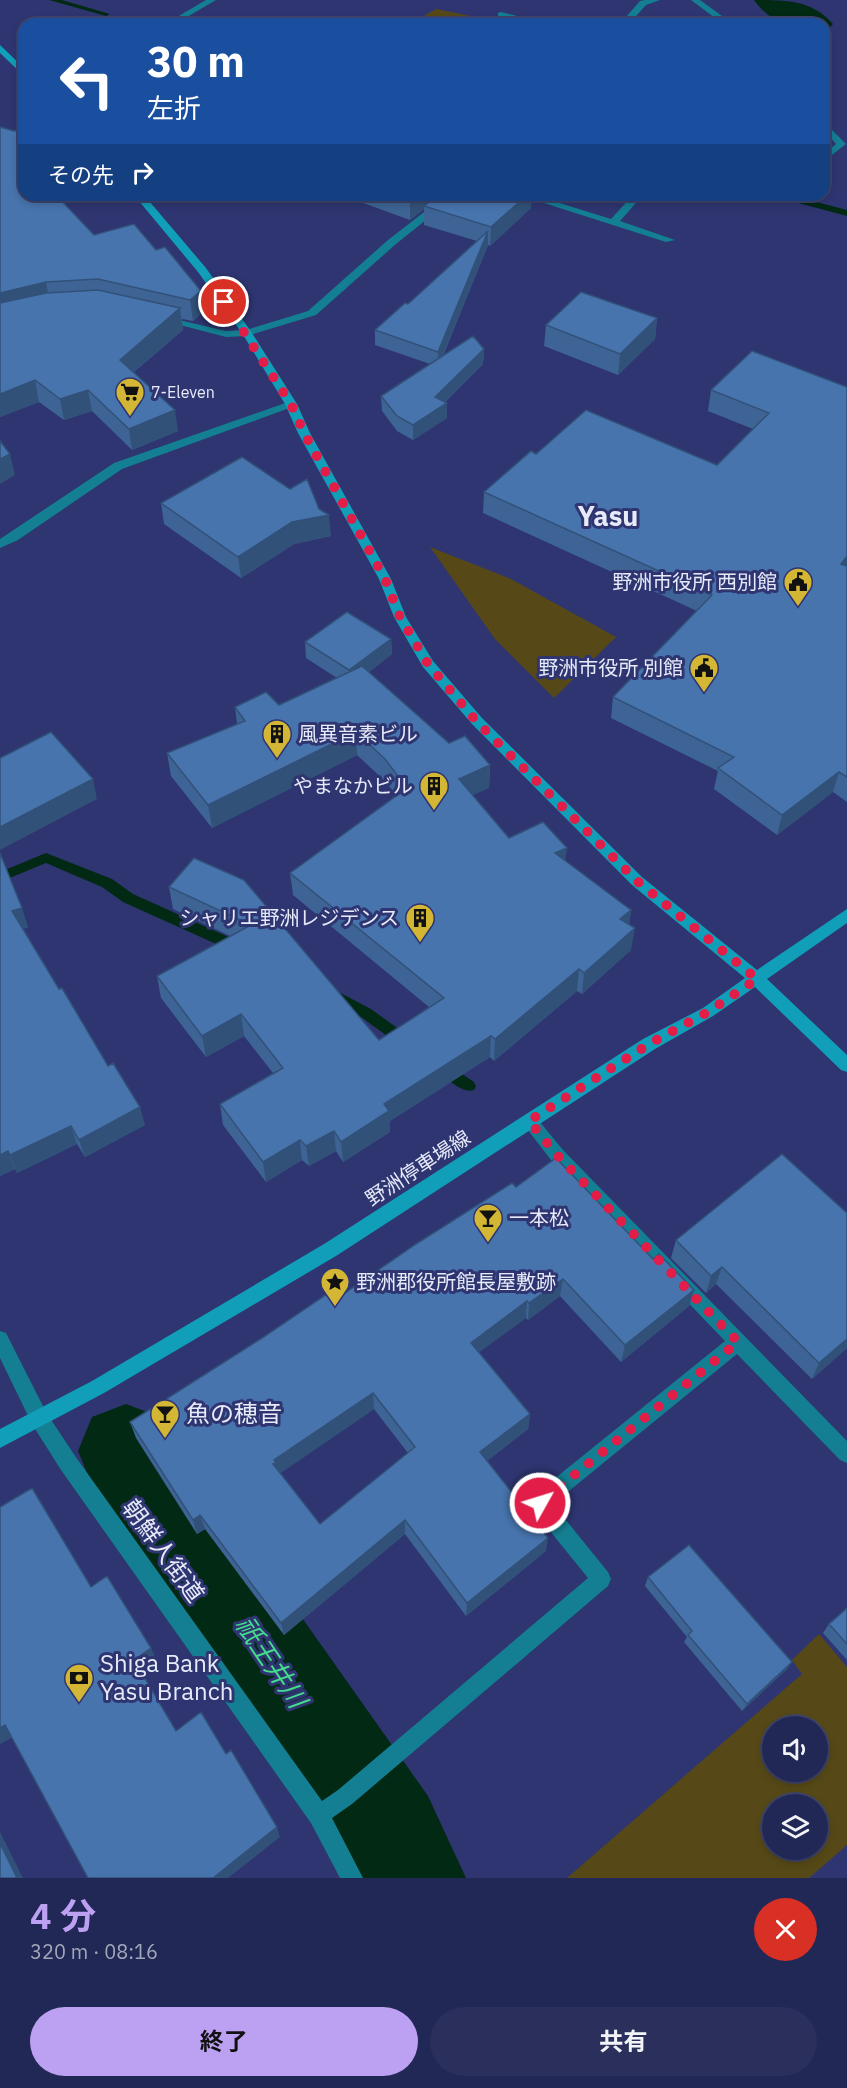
<!DOCTYPE html>
<html lang="ja">
<meta charset="utf-8">
<style>
body{margin:0;font-family:"IBM Plex Sans","Noto Sans JP",sans-serif;background:#2a305b;color:#f1f3f6;height:100vh;display:flex;flex-direction:column;font-size:22px;white-space:nowrap}
*{box-sizing:border-box;margin:0}
p{font-size:20px;color:#a2a6b9}
.icon{flex:none;width:33px;height:33px;fill:none;stroke:currentColor;stroke-width:2;stroke-linecap:round;stroke-linejoin:round}
.map{position:relative;height:1878px;overflow:hidden}
.drawer{display:flex;flex-direction:column;background:#222855;flex:1}
.drawer>*{flex:none}
.banner{position:absolute;left:18px;top:18px;width:812px;height:183px;border-radius:18px;box-shadow:0 3px 9px #0003,0 0 0 2px #3f446c;background:#1a4fa0;color:#fff;overflow:hidden}
.tools{position:absolute;left:762px;top:1716px;display:grid;gap:12px}
.tools a{display:grid;place-items:center;width:66px;height:66px;border-radius:50%;background:#222855;box-shadow:0 3px 9px #0003,0 0 0 2px #3f446c;font-size:30px}
.pin{position:absolute;display:grid;place-items:center;width:51px;height:51px;color:#fff;margin:-26px;border:3px solid #fff;border-radius:50%;box-shadow:0 2px 6px #0007}
.me{position:absolute;width:66px;margin:-33px;rotate:51deg;stroke-linejoin:round;filter:drop-shadow(0 0 4px #0008)}
.turn{display:flex;align-items:center;gap:21px;height:126px;padding:0 30px;font-size:27px}
.turn .icon{width:78px;height:78px;stroke-width:2.5}
.turn b{display:block;font-size:42px;line-height:51px}
.then{display:flex;align-items:center;height:57px;padding:0 30px;background:#0003;gap:12px;font-size:22px}
.round{display:grid;place-items:center;flex:none;width:63px;height:63px;border-radius:32px;background:#2a305b}
.headline{display:flex;align-items:center;justify-content:space-between;height:102px;padding:0 30px}
h1{font-size:36px;font-weight:700;line-height:45px;color:#bca0f2}
.primary-button{display:flex;gap:12px;margin-top:auto;padding:12px 30px}
.primary-button a{flex:1;height:69px;border-radius:36px;background:#bca0f2;color:#111;font-size:24px;font-weight:700;line-height:69px;text-align:center}
.primary-button a+a{background:#2a305b;color:#f1f3f6}
.map>svg:first-child{display:block}
</style>
<div class="map">
<svg width="847" height="1878" viewBox="0 0 847 1878">
<rect width="100%" height="100%" fill="#2e3571"/>
<path fill="#564917" fill-rule="evenodd" d="M436,9L510,24H410Z
M430,547L511,579L616,637L554,698L495,639Z
M819,1634L847,1667V1845L809,1878H567L802,1674L792,1660ZM818,1726V1772H772V1726ZM818,1804V1850H772V1804Z"/>
<g fill="none" stroke-linecap="round" stroke-linejoin="round">
<path fill="#022914" fill-rule="evenodd" d="M49,0H62L110,14L106,16Z
M790,195L847,210V216L787,200V196Z
M46,853L112,879L133,894L244,944L246,948L244,952H234L123,902L102,887L46,863L0,882V872Z
M331,988L371,1009L411,1038L413,1042L411,1046L406,1048L401,1046L361,1017L326,998L324,994L326,990Z
M444,1062L474,1082L476,1086L474,1090C462,1094 448,1079 439,1072L437,1068L439,1064Z"/>
<path fill="#022914" fill-rule="evenodd" d="M754,0C787,0 812,0 833,24L824,34V24C793,24 774,28 754,0Z
M126,1404L160,1417L428,1796L466,1878H351L92,1485L78,1451L92,1417Z"/>
<path fill="#147e92" fill-rule="evenodd" d="M206,0H216L175,24H165Z
M645,0H660L646,5L629,24H620L640,1Z
M691,0H700L733,24H723Z
M501,12L542,22L543,24H528L498,17V13Z
M824,122L846,144L824,161V154L836,144L824,130Z
M446,195H457L396,244L316,315L247,336L226,337L157,319L162,316L226,331L246,330L308,311L388,240Z
M519,195H534L611,219L633,195H643L620,221L675,240L666,242Z
M768,195H778L771,200L768,199Z
M291,401L295,402V406L122,469L18,540L0,548V539L114,463Z
M529,1114L535,1116L563,1150L847,1441V1463L840,1460L737,1354L553,1504L608,1572L611,1579L608,1586L352,1804L332,1818L363,1878H340L311,1823L61,1470L32,1424L0,1358V1331L6,1333L46,1412L75,1456L322,1801L338,1790L588,1578L533,1510L530,1503L533,1496L725,1341L551,1160L521,1121L523,1116Z"/>
<path fill="#119eb8" fill-rule="evenodd" d="M0,45L24,68V76L0,53Z
M134,195H144L206,268L252,333L297,404L310,433L391,579L406,617L433,661L482,718L642,877L757,970L847,909V923L767,979L847,1055V1072L841,1070L755,987L713,1016L655,1049L336,1256L104,1393L0,1448V1429L92,1381L324,1244L643,1039L703,1008L745,978L632,885L472,724L423,667L394,617L379,579L298,433L285,404L242,333L198,272Z"/>
</g>
<path fill="#3d6495" fill-rule="evenodd" d="M24,195H68L59,198L94,235L134,224L203,312L193,321L182,319L183,330L134,372L178,431L132,450L92,411L64,420L39,402L0,417Z
M341,195H532L531,208L490,246L488,245L443,356L484,349L483,364L445,402L447,418L413,440L397,431L382,411L381,396L430,364L375,345V330L408,304L477,241L424,225V209L410,220Z
M657,318L655,339L618,375L544,346L546,325Z
M847,387V802L833,792L777,835L714,789L718,771L611,718L613,697L697,611L483,513L484,492L536,454L717,465L753,429L708,411L711,390Z
M161,503L331,536L294,544L241,578L164,524Z
M391,639L392,654L369,672L449,743L490,765L489,788L472,795L509,838L565,861L631,910L629,925L631,950L582,994L577,991L494,1061L490,1057L390,1121V1132L343,1162L336,1151L309,1166L302,1160L266,1182L223,1125L220,1104L273,1073L244,1036L206,1057L161,998L157,976L230,936L173,909L169,887L194,858L379,1040L429,1007L293,895L290,873L396,796L386,782L357,755L212,828L171,776L167,753L237,724L235,707L279,705L337,678L306,658L305,642Z
M0,853L28,927L23,929L59,989L145,1125L85,1157L77,1144L17,1173L15,1169L0,1176Z
M516,1187L653,1259L694,1290L689,1306L621,1362L560,1296L528,1320L526,1318L479,1352L530,1414L528,1429L487,1461L546,1551L466,1616L405,1534L284,1635L205,1529L197,1534L136,1438L130,1422L339,1297ZM374,1409L408,1453L320,1524L280,1473Z
M847,1213V1348L812,1379L716,1284L706,1293L671,1258L676,1240Z
M648,1577L792,1662L787,1669L742,1711L684,1642L687,1637L645,1586Z
M847,1608V1660L823,1633L829,1624Z"/>
<path fill="#325179" d="M45,195H68L46,201Z
M419,195H442L424,206V209L410,220V202Z
M527,195H532L531,208L490,246L491,227Z
M488,231V246L438,367V352Z
M46,282L50,304L0,315V293Z
M201,291L203,312L193,321L190,300Z
M180,308L183,330L123,381L120,360Z
M657,318L655,339L618,375L620,354Z
M484,349L483,364L438,408L447,403V418L413,440V425L435,397Z
M35,380L39,402L0,417V394Z
M88,390L92,411L64,420L60,399Z
M175,410L178,431L132,450L129,429Z
M10,454L15,475L0,484V459Z
M329,515L331,536L294,544L241,578L238,557L292,522Z
M847,556V570L841,564Z
M391,639L392,654L350,686L349,670Z
M356,732L357,755L212,828L208,805Z
M490,765L489,788L458,802L459,779Z
M839,772L833,792L777,835L782,815Z
M93,779L97,799L0,850V827Z
M567,848L564,870L555,853Z
M22,908L28,927L18,931L12,911Z
M631,910L628,932L620,919Z
M635,928L631,950L582,994L584,973Z
M579,969L577,991L494,1061L495,1039Z
M241,1014L244,1036L206,1057L202,1036Z
M491,1036L490,1057L390,1121V1132L343,1162L341,1142L384,1104Z
M140,1107L145,1125L85,1157L79,1140Z
M71,1126L77,1144L17,1173L10,1155Z
M334,1131L336,1151L309,1166L306,1146Z
M300,1140L302,1160L266,1182L263,1162Z
M8,1151L15,1169L0,1176V1155Z
M722,1267L716,1284L706,1293L711,1276Z
M563,1279L560,1296L528,1320L529,1303Z
M694,1290L689,1306L621,1362L625,1345Z
M527,1301L526,1318L470,1359L471,1343Z
M847,1339V1348L812,1379L819,1363Z
M373,1393L374,1409L278,1475L273,1464L274,1460Z
M530,1414L528,1429L479,1467L480,1452Z
M200,1515L205,1529L197,1534L193,1520Z
M405,1520V1534L284,1635L281,1623Z
M548,1538L546,1551L466,1616L467,1603Z
M151,1648L157,1661L141,1672L134,1660Z
M792,1662L787,1669L742,1711L747,1704Z
M5,1725L15,1736L0,1744V1728Z
M277,1827L280,1837L228,1878H213Z
M0,1832L23,1878H17L0,1843Z"/>
<path fill="#4774ad" stroke="#325179" stroke-width="1.5" fill-rule="evenodd" d="M0,127L14,131L24,129V195H56L94,235L134,224L156,250L165,247L201,291L190,300L98,279L46,282L0,293Z
M390,195H419L410,202Z
M438,195H527L491,227L424,206Z
M488,231L438,352L375,330L405,303L408,304Z
M98,290L180,308L120,360L175,410L129,429L88,390L60,399L35,380L0,394V303L46,293Z
M581,292L657,318L620,354L546,325Z
M473,336L484,349L435,397L447,403L413,425L397,416L381,396Z
M752,351L847,387V556L841,564L847,566V777L839,772L782,815L718,768L734,757L613,697L712,595L484,492L531,451L536,454L586,410L717,465L769,413L711,390Z
M0,441L10,454L0,459Z
M242,457L290,489L307,479L319,509L329,515L292,522L238,557L161,503Z
M347,612L391,639L349,670L305,642Z
M362,666L449,743L465,736L490,765L459,779L509,838L543,822L567,848L555,853L631,910L620,919L635,928L584,973L579,969L495,1039L491,1036L384,1104L389,1111L341,1142L334,1131L306,1146L300,1140L263,1162L220,1104L283,1068L241,1014L202,1036L157,976L251,925L169,887L194,858L244,880L379,1040L444,998L290,873L407,788L385,759L356,732L208,805L167,753L245,721L235,707L266,692L279,705Z
M51,732L93,779L0,827V758Z
M0,853L22,908L12,911L59,989L62,988L108,1066L113,1063L140,1107L79,1140L71,1126L10,1155L8,1151L0,1155Z
M782,1154L847,1213V1339L819,1363L722,1267L711,1276L676,1240Z
M556,1158L653,1259L659,1254L694,1290L625,1345L563,1279L529,1303L527,1301L471,1343L530,1414L480,1452L548,1538L467,1603L405,1520L281,1623L200,1515L193,1520L130,1422L262,1338L333,1290L339,1297L416,1244L512,1183L516,1187ZM373,1393L415,1447L320,1524L273,1464L276,1463L274,1460Z
M32,1488L91,1587L107,1576L151,1648L134,1660L176,1731L201,1712L226,1754L231,1750L277,1827L213,1878H88L5,1725L0,1728V1507Z
M689,1545L792,1662L747,1704L688,1635L692,1631L648,1577Z
M847,1608V1644L829,1624Z
M0,1843L17,1878H0Z"/>
<g fill="none" stroke-linecap="round" stroke-linejoin="round">
<path stroke="#e11d48" stroke-width="10" stroke-dasharray="0 18" d="M224,302L291,404L304,433L385,579L400,617L428,664L477,722L637,881L757,979L708,1012L649,1044L529,1121L557,1155L738,1342L540,1503"/>
</g>
<defs>
<g id="supermarket-pin" transform="scale(1.5)"><path d="M0 17L-7.5 6A9.5 9.5 0 1 1 7.5 6Z" fill="#d4b635" stroke="#2e3571"/><path d="M-6-5.5h2.5l.6 2H6L4.5 2H-2.5L-4.4-4H-6ZM-1.5 3.2a1.3 1.3 0 1 0 .1 0ZM3 3.2a1.3 1.3 0 1 0 .1 0Z" fill="#111"/></g>
<g id="civic-pin" transform="scale(1.5)"><path d="M0 17L-7.5 6A9.5 9.5 0 1 1 7.5 6Z" fill="#d4b635" stroke="#2e3571"/><path d="M-.6-6.5H3V-4.5H.6V-3L4-1V1h2V6H-6V1h2V-1L-.6-3ZM-1.2 2.5V6h2.4V2.5Z" fill="#111"/></g>
<g id="building-pin" transform="scale(1.5)"><path d="M0 17L-7.5 6A9.5 9.5 0 1 1 7.5 6Z" fill="#d4b635" stroke="#2e3571"/><path d="M-4-6H4V6H1V3H-1V6H-4ZM-2.5-4.3h1.7v1.8h-1.7ZM.8-4.3h1.7v1.8H.8ZM-2.5-1h1.7V.8h-1.7ZM.8-1h1.7V.8H.8Z" fill="#111"/></g>
<g id="bar-pin" transform="scale(1.5)"><path d="M0 17L-7.5 6A9.5 9.5 0 1 1 7.5 6Z" fill="#d4b635" stroke="#2e3571"/><path d="M-6-5H6L.8 .8V4.5H3.5V6h-7V4.5H-.8V.8Z" fill="#111"/></g>
<g id="sight-pin" transform="scale(1.5)"><path d="M0 17L-7.5 6A9.5 9.5 0 1 1 7.5 6Z" fill="#d4b635" stroke="#2e3571"/><path d="M0-6L1.8-2.2L6-1.7L2.9 1.2L3.7 5.4L0 3.3L-3.7 5.4L-2.9 1.2L-6-1.7L-1.8-2.2Z" fill="#111"/></g>
<g id="bank-pin" transform="scale(1.5)"><path d="M0 17L-7.5 6A9.5 9.5 0 1 1 7.5 6Z" fill="#d4b635" stroke="#2e3571"/><path d="M-6-4H6V4H-6ZM0-2.3a2.3 2.3 0 1 0 0 4.6a2.3 2.3 0 1 0 0-4.6Z" fill="#111"/></g>
</defs>
<g fill-rule="evenodd">
<use href="#supermarket-pin" x="130" y="392"/>
<use href="#civic-pin" x="798" y="582"/>
<use href="#civic-pin" x="704" y="668"/>
<use href="#building-pin" x="277" y="734"/>
<use href="#building-pin" x="434" y="786"/>
<use href="#building-pin" x="420" y="918"/>
<use href="#bar-pin" x="488" y="1218"/>
<use href="#sight-pin" x="335" y="1282"/>
<use href="#bar-pin" x="165" y="1414"/>
<use href="#bank-pin" x="79" y="1678"/>
</g>
<g text-anchor="middle" stroke-width="6" stroke-linejoin="round" paint-order="stroke">
<g font-size="16" fill="#e6eaf9" stroke="#2e3571" text-anchor="start">
<text x="151" y="398">7-Eleven</text>
</g>
<g font-size="20" fill="#e6eaf9" stroke="#2e3571" text-anchor="end">
<text x="777" y="589">野洲市役所 西別館</text>
<text x="683" y="675">野洲市役所 別館</text>
<text x="298" y="741" text-anchor="start">風異音素ビル</text>
<text x="413" y="793">やまなかビル</text>
<text x="399" y="925">シャリエ野洲レジデンス</text>
<text x="509" y="1225" text-anchor="start">一本松</text>
<text x="356" y="1289" text-anchor="start">野洲郡役所館長屋敷跡</text>
</g>
<g font-size="20" fill="#e6eaf9" stroke="#2e3571">
<text transform="translate(418 1168) rotate(-33)" y="7">野洲停車場線</text>
</g>
<g font-size="24" fill="#e6eaf9" stroke="#2e3571" text-anchor="start">
<text x="186" y="1422">魚の穂音</text>
<text x="100" y="1672">Shiga Bank<tspan x="100" dy="28">Yasu Branch</tspan></text>
</g>
<g font-size="24" fill="#e6eaf9" stroke="#2e3571">
<text transform="translate(163 1551) rotate(54)" y="8">朝鮮人街道</text>
</g>
<g font-size="26" font-style="italic" fill="#43de8b" stroke="#2e3571">
<text transform="translate(271 1662) rotate(56)" y="9">祇王井川</text>
</g>
<g font-size="27" font-weight="bold" fill="#e6eaf9" stroke="#2e3571">
<text x="608" y="526">Yasu</text>
</g>
</g>
</svg>
<div class="tools">
<a><svg class="icon" aria-label="sound" viewBox="0 0 24 24"><path d="M4 9h4l5-4v14l-5-4H4zM17 9q2 3 0 6"/></svg></a>
<a><svg class="icon" aria-label="layers" viewBox="0 0 24 24"><path d="M12 4l9 5-9 5-9-5zM3 14l9 5 9-5"/></svg></a>
</div>
<div class="pin" style="left:224px;top:302px;background:#d93025"><svg class="icon" aria-label="arrive" viewBox="0 0 24 24"><path d="M6 21V4h12l-3 4 3 4H6"/></svg></div>
<svg class="me" style="left:540px;top:1503px" viewBox="-20 -20 40 40"><circle r="17" fill="#e11d48" stroke="#fff" stroke-width="3"/><path d="M0-11L8 9 0 5-8 9z" fill="#fff"/></svg>
<div class="banner">
<div class="turn"><svg class="icon" aria-label="left" viewBox="0 0 24 24"><path d="M17 20v-9H6M10 6l-5 5 5 5"/></svg><div><b>30 m</b>左折</div></div>
<div class="then">その先<svg class="icon" aria-label="right" viewBox="0 0 24 24"><path d="M7 20v-9h11M14 6l5 5-5 5"/></svg></div>
</div>
</div>
<section class="drawer">
<div class="headline"><div><h1>4 分</h1><p>320 m · 08:16</p></div><a class="round" style="background:#d93025;color:#fff"><svg class="icon" aria-label="close" viewBox="0 0 24 24"><path d="M6 6l12 12M18 6L6 18"/></svg></a></div>
<div class="primary-button"><a>終了</a><a>共有</a></div>
</section>
